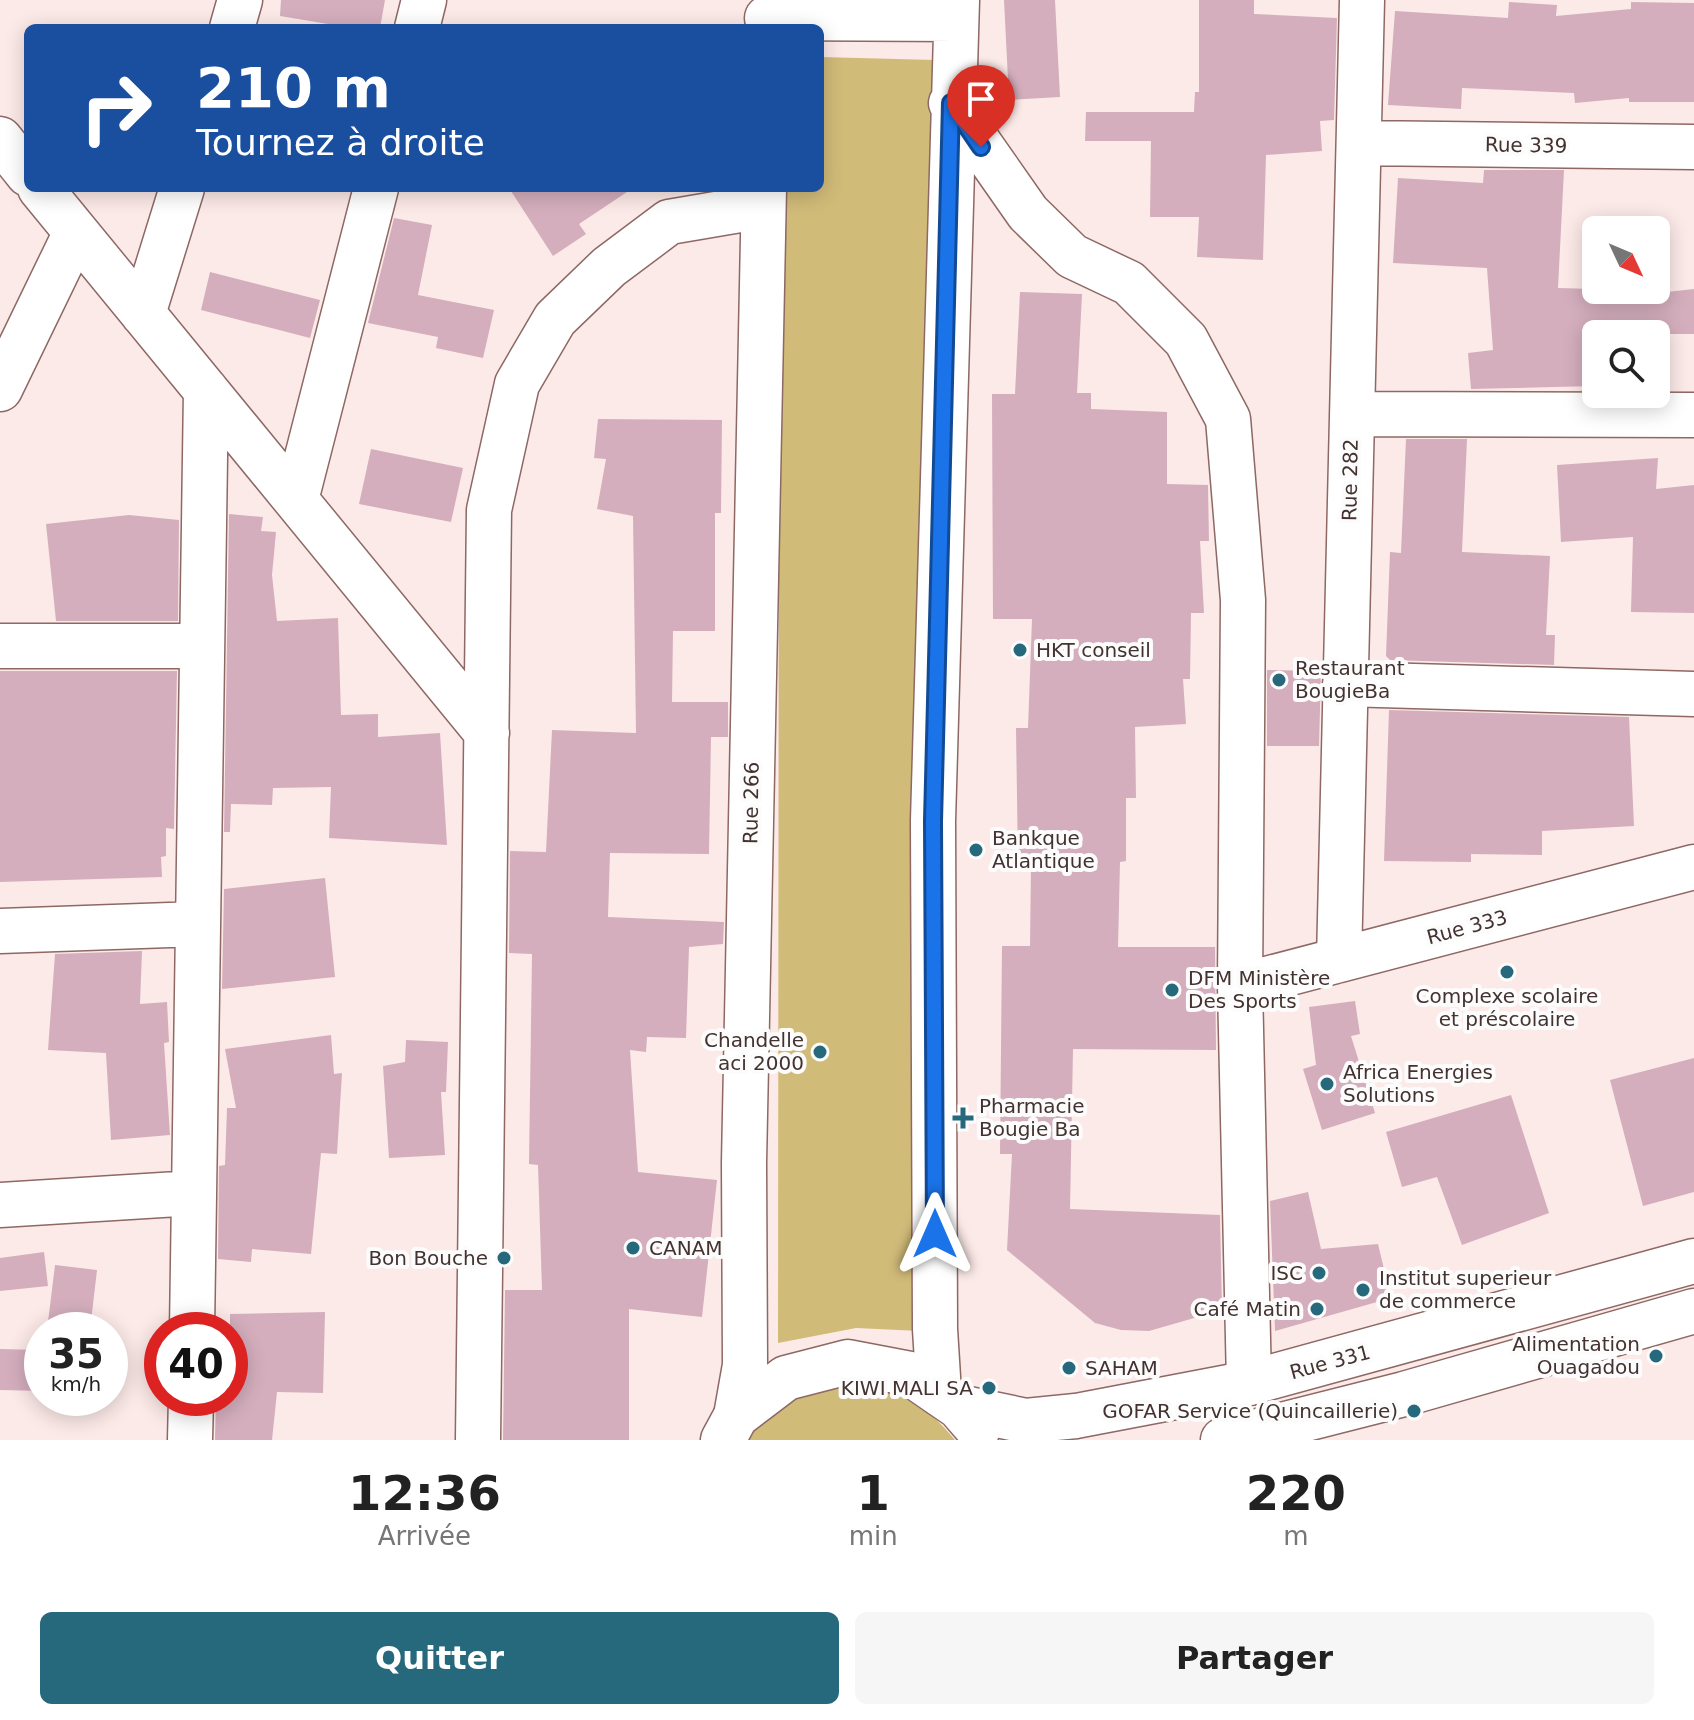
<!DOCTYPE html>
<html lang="fr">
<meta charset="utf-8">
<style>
body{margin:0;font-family:"DejaVu Sans",sans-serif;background:#f6f6f6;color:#222;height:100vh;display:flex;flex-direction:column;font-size:30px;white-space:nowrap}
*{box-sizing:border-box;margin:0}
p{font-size:26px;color:#767676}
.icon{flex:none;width:44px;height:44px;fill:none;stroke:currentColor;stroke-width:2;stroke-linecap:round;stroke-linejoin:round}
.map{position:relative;height:1440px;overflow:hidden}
.sheet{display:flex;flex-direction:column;background:#fff;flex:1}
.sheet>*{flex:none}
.hud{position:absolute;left:24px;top:24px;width:800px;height:168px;border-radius:12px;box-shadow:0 4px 20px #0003;background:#1a4fa0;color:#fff;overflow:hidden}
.needle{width:52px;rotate:134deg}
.buttons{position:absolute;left:1582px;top:216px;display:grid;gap:16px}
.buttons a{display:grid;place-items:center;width:88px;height:88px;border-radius:12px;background:#fff;box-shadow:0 4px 20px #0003;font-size:40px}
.speed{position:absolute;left:24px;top:1312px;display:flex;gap:16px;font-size:40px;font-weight:700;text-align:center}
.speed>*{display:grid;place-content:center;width:104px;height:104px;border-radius:50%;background:#fff;box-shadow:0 4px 20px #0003;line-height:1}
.speed small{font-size:20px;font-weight:400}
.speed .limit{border:12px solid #d22;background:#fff;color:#111}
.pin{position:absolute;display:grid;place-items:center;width:68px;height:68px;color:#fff;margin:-82px -34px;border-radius:50% 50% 50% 0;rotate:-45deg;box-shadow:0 0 8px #0007}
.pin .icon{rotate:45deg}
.me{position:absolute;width:88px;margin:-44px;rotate:0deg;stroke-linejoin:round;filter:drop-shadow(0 0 6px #0008)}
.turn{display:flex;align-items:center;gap:28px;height:168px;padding:0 40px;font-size:36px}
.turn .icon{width:104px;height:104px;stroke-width:2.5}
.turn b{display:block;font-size:56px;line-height:68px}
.eta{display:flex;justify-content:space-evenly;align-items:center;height:136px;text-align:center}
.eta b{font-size:48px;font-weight:800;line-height:56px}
.button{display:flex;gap:16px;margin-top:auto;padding:16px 40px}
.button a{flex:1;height:92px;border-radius:12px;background:#27697c;color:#fff;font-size:32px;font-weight:800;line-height:92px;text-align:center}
.button a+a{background:#f6f6f6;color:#222}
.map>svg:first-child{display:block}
</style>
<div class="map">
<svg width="1694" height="1440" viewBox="0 0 1694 1440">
<rect width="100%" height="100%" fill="#fceae8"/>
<path fill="#d1bb79" d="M820,57L935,60L920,1331L856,1328L778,1343L779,319L783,188H820Z
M854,1384C900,1393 924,1402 955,1440H745C770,1402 811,1389 854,1384Z"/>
<path fill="#d4aebd" d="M281,0H385L380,28H352L280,16Z
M1004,0H1055L1060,97L1009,100Z
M1199,0H1254V14L1337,18L1334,120L1320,121L1322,151L1266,155L1263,260L1197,257L1199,217H1150L1151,141H1085L1086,112H1194L1195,92H1199Z
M1509,2L1557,5L1556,16L1631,9V2L1694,3V102H1629V98L1575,103L1574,93L1462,88L1461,109L1388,105L1395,11L1508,18Z
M1484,170H1564L1558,288L1630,290V296L1694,289V334H1596V386L1471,389L1468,353L1493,350L1487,268L1393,263L1398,178L1483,183Z
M509,188H633L579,224L586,234L553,256Z
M394,218L432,225L418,295L494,310L483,358L436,348L438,337L368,323Z
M210,272L320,300L310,338L201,310Z
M1020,292L1082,294L1077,393H1091V409L1167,412V484L1208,485L1209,541H1200L1204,613H1191L1190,679H1183L1186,724L1135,727L1136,798H1126V861L1120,862L1118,947H1215L1216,1050L1073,1049L1070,1209L1220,1215L1222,1310L1149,1331L1121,1330L1095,1323L1007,1250L1012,1154H1000L1002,946H1030L1031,864H1018L1016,728H1028L1032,619H993L992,394H1015Z
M598,419L722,420L721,513H715V631H673L672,702H728V737H711L709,854L610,853L608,917L724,922L723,944L689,947L686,1038L647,1037L646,1052L630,1050L638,1172L717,1180L702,1317L629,1309V1440H503L505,1290H542L538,1165L529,1164L532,954L509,953L510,851L546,852L552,730L636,733L633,516L597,509L606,459L594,458Z
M1406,439H1467L1462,552L1550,556L1546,635H1555L1554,665L1390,660L1386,656L1390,552L1401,553Z
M371,449L463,468L451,522L359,504Z
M1658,458L1656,489L1694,485V613L1631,612L1633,537L1561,542L1557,465Z
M229,514L263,517L261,531L276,532L272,575L277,621L338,618L341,715L378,714V737L440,733L447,845L329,838L331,787L273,788L272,805L231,804L230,832H224Z
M129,515L179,520L178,621H56L46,524Z
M1267,670L1321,671L1319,746H1267Z
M0,671H177L174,829L166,828V856L161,857L162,877L0,882Z
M1389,710L1629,717L1634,826L1542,831V855L1471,854V862L1384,861Z
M325,878L335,977L222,989L224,889Z
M142,951L140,1004L167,1002L169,1042L164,1043L170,1135L111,1140L106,1053L48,1050L55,954Z
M1355,1001L1360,1034L1351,1036L1375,1113L1322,1130L1303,1069L1316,1065L1309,1007Z
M331,1035L334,1074L342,1073L337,1154L321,1153L311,1254L252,1249L251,1262L218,1259L219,1166L225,1165L227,1108H236L225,1049Z
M406,1040L448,1042L446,1092H441L445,1155L389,1158L383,1066L405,1062Z
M1694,1058V1192L1643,1206L1610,1080Z
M1511,1095L1549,1213L1462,1245L1437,1177L1402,1187L1386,1132Z
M1308,1192L1321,1249L1378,1244L1391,1298L1275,1331L1270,1201Z
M44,1252L48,1286L0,1291V1258Z
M55,1265L97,1270L90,1330H47Z
M325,1312L323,1393L277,1392L272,1440H215L216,1398H230V1314Z
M0,1349L42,1350V1391L0,1390Z"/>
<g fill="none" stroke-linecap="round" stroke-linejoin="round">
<g stroke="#8d6864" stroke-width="47">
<path id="minor" d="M767,18L955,19
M232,28L240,0
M417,28L424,0
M951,103L1028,213L1072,256L1129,283L1186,340L1228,419L1243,600L1240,986L1249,1383
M0,139L28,174
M1359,143L1694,147
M40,188L487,733
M143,314L182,188
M0,389L76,232
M1352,414L1694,415
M296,500L376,188
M0,646H202
M1345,684L1694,694
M0,931L198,924
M1339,960L1362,0
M1240,986L1694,867
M0,1205L194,1193
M192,1330L206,390
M939,1393L935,1329L933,821L957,0
M736,1416L745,1365L744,1163L764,188
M190,1440L191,1398
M478,1440L489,510L517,384L555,319L609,267L669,222L763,206"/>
</g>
<g stroke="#8d6864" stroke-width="47">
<path id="major" d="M959,1407L1026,1421L1076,1416L1249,1383L1694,1261
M723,1440L736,1416L786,1378L848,1362L911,1374L959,1407L978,1429
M1223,1440L1404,1394L1694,1311"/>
</g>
<use href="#minor" stroke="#fff" stroke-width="44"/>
<use href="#major" stroke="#fff" stroke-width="44"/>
</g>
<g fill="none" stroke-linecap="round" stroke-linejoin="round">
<g stroke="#114b97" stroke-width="20">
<path id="route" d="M935,1234L933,821L951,103L981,147"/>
</g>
<use href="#route" stroke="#1a73e8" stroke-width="14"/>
</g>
<g fill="#27697c" stroke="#fcfcfc" stroke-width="3">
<circle cx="1020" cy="650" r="8"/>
<circle cx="1279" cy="680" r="8"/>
<circle cx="976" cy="850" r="8"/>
<circle cx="1507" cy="972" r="8"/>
<circle cx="1172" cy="990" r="8"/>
<circle cx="820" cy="1052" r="8"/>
<circle cx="1327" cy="1084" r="8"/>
<path d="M959 1106h8v8h8v8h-8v8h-8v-8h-8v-8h8z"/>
<circle cx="633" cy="1248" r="8"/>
<circle cx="504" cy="1258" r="8"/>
<circle cx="1319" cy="1273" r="8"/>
<circle cx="1363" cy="1290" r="8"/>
<circle cx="1317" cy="1309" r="8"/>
<circle cx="1656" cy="1356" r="8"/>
<circle cx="1069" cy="1368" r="8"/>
<circle cx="989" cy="1388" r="8"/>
<circle cx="1414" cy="1411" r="8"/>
</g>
<g text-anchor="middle" stroke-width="8" stroke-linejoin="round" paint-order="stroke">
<g font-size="20" fill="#433230" stroke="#fcfcfc">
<text transform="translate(1526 145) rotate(1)" y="7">Rue 339</text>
<text transform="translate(1350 480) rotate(-89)" y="7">Rue 282</text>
<text transform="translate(751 803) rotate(-89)" y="7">Rue 266</text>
<text transform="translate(1467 927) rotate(-15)" y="7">Rue 333</text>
<text transform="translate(1330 1362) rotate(-15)" y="7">Rue 331</text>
</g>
<g font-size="20" fill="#433230" stroke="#fcfcfc" text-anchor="start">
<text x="1036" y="657">HKT conseil</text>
<text x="1295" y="675">Restaurant<tspan x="1295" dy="23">BougieBa</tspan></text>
<text x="992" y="845">Bankque<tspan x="992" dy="23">Atlantique</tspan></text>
<text x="1188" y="985">DFM Ministère<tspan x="1188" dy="23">Des Sports</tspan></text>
<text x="1507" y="1003" text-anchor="middle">Complexe scolaire<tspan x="1507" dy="23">et préscolaire</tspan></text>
<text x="804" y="1047" text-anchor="end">Chandelle<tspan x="804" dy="23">aci 2000</tspan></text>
<text x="1343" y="1079">Africa Energies<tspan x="1343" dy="23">Solutions</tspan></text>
<text x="979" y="1113">Pharmacie<tspan x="979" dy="23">Bougie Ba</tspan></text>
<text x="649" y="1255">CANAM</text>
<text x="488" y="1265" text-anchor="end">Bon Bouche</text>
<text x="1303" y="1280" text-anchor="end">ISC</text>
<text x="1379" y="1285">Institut superieur<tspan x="1379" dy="23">de commerce</tspan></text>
<text x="1301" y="1316" text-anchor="end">Café Matin</text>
<text x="1640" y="1351" text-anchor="end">Alimentation<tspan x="1640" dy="23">Ouagadou</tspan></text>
<text x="1085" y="1375">SAHAM</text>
<text x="973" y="1395" text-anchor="end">KIWI MALI SA</text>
<text x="1398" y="1418" text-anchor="end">GOFAR Service (Quincaillerie)</text>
</g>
</g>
</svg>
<div class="buttons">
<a><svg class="needle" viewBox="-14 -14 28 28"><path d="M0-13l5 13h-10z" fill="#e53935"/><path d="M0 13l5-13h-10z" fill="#767676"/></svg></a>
<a><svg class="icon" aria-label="search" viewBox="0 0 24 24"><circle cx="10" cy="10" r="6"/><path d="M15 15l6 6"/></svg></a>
</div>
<div class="speed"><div>35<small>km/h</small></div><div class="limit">40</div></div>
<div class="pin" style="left:981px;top:147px;background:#d93025"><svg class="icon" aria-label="arrive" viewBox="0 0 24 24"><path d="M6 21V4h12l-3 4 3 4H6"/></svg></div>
<svg class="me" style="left:935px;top:1234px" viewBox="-20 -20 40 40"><path d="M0-17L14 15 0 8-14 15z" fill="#1a73e8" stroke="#fff" stroke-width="4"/></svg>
<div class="hud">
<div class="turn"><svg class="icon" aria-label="right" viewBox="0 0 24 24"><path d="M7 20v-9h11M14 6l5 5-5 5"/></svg><div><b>210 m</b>Tournez à droite</div></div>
</div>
</div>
<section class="sheet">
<div class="eta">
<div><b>12:36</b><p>Arrivée</p></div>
<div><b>1</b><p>min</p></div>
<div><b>220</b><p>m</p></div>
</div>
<div class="button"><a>Quitter</a><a>Partager</a></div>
</section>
